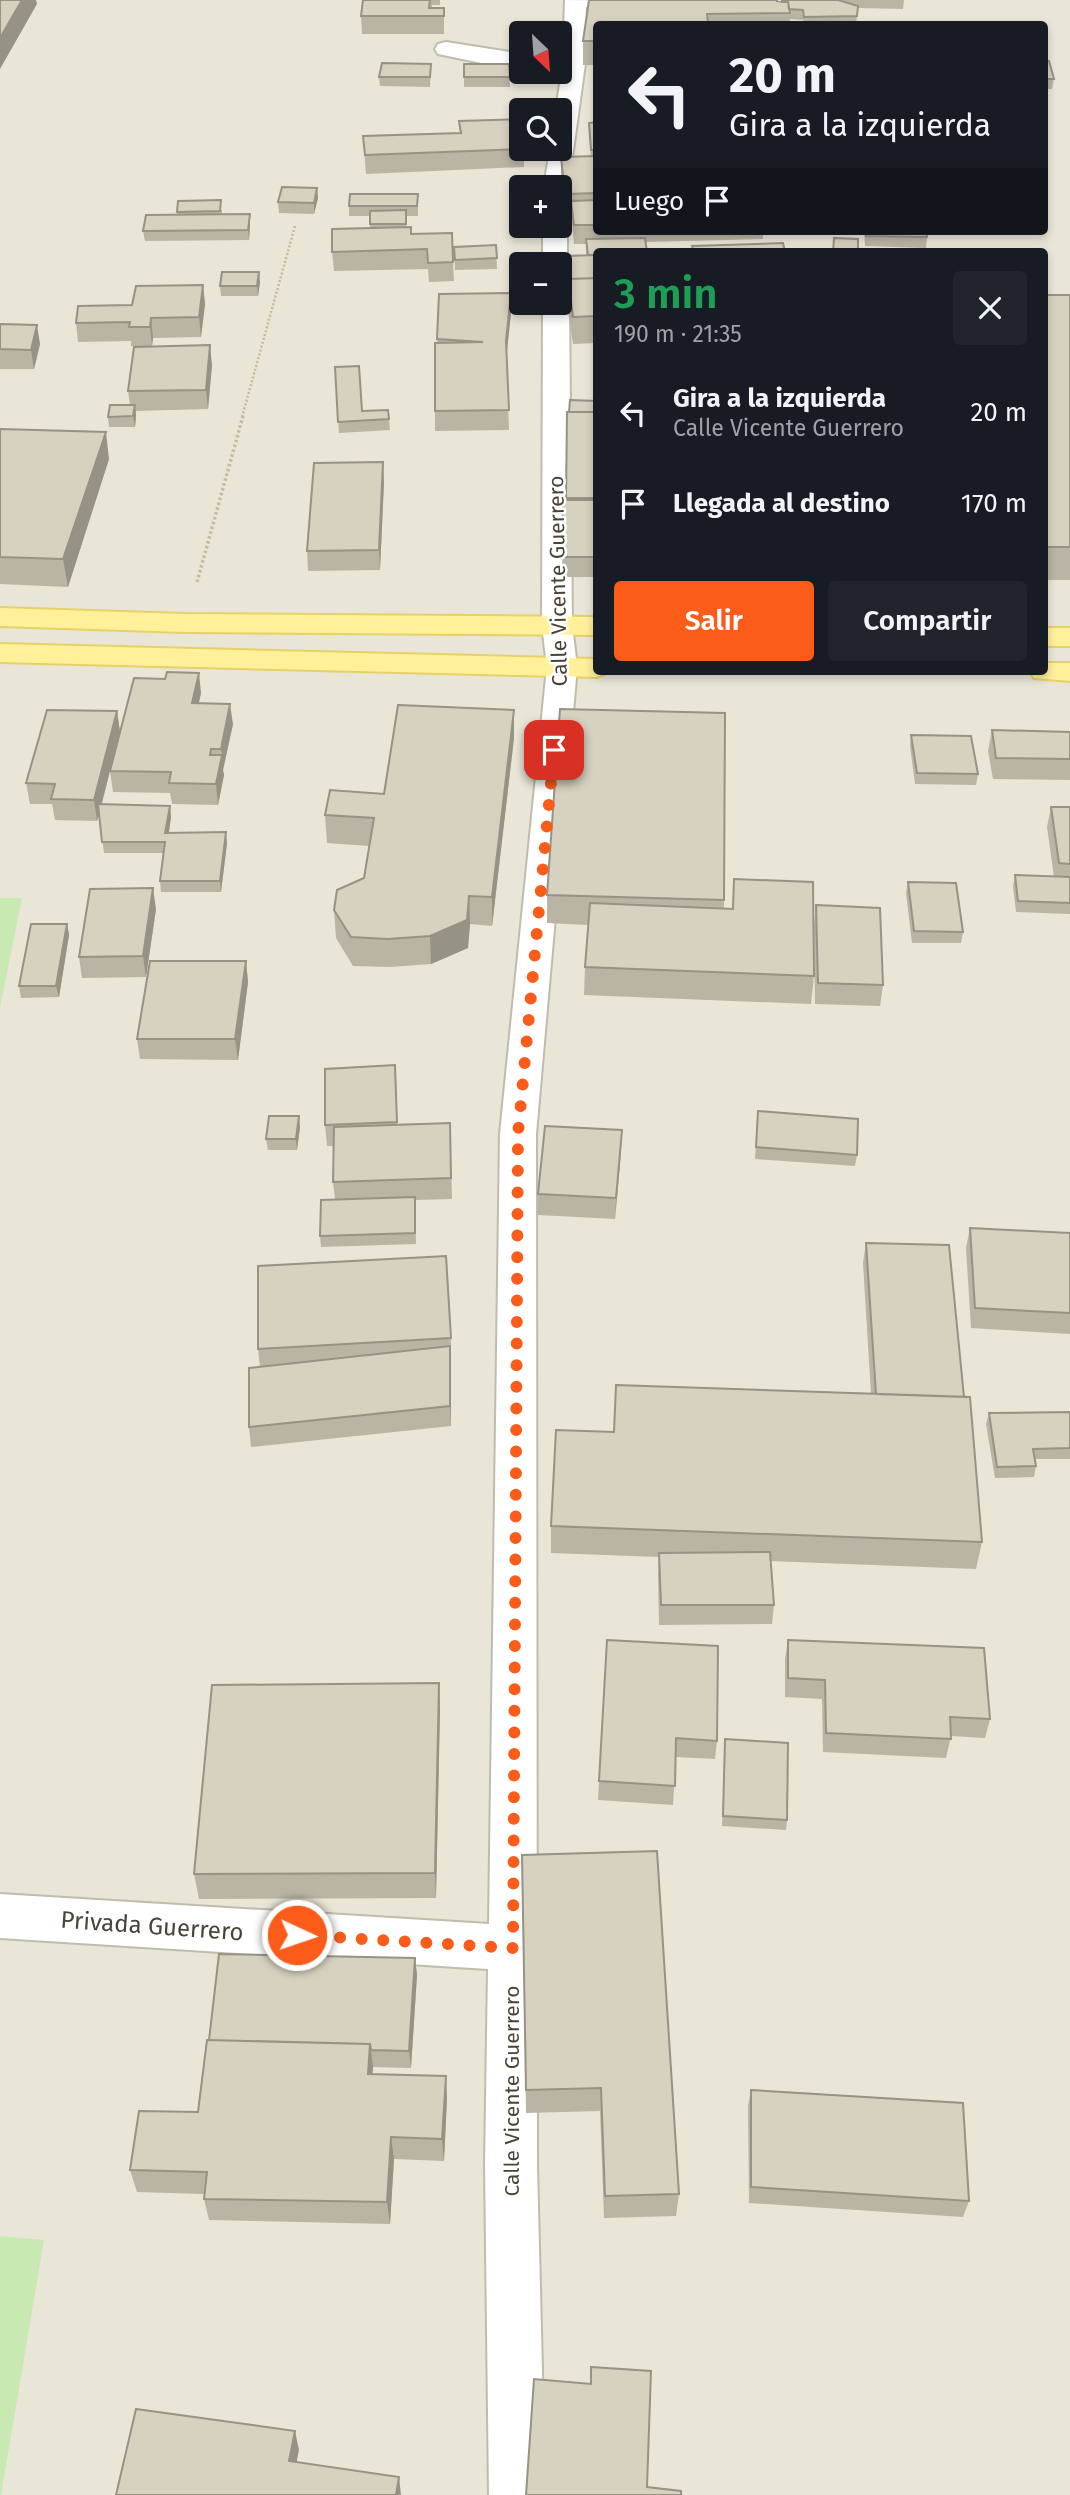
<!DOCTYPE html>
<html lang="es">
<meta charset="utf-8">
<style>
body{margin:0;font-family:"Fira Sans",sans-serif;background:#20242c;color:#f1f3f6;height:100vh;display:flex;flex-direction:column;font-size:26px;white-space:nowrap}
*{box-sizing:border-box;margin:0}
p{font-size:23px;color:#9ea1a6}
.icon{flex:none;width:38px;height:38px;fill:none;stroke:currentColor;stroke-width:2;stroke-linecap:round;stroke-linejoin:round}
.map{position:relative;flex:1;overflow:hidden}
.panel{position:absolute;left:593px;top:248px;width:455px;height:427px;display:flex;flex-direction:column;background:#171b24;border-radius:7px;box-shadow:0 4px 10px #0003}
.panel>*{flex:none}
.hud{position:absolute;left:593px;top:21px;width:455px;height:214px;border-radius:7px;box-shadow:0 4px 10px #0003;background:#171b24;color:#f1f3f6;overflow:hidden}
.needle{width:46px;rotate:155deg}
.controls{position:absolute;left:509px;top:21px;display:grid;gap:14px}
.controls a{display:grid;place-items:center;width:63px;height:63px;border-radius:7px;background:#171b24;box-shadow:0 4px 10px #0003;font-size:35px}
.pin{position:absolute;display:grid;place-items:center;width:60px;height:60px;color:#fff;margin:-30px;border-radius:14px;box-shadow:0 4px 10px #0006}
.me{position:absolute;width:77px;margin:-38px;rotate:93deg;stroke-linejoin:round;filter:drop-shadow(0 0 5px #0008)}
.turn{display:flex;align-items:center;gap:24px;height:147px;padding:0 21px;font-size:32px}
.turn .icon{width:91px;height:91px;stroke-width:2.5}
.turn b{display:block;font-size:49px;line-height:60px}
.then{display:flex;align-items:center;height:66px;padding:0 21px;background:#0003;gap:14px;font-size:26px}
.round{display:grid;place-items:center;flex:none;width:74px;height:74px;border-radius:7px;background:#20242c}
.head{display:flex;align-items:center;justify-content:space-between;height:119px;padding:0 21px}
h1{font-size:42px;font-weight:600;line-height:52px;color:#1e9e55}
.action{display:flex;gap:14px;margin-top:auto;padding:14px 21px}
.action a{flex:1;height:80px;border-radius:7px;background:#fb5c1a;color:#fff;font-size:28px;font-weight:600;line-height:80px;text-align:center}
.action a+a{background:#20242c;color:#f1f3f6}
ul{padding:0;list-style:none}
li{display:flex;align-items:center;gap:21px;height:91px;padding:0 21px}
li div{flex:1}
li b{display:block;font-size:26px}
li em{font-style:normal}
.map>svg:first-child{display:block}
</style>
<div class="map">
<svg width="1070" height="2495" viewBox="0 0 1070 2495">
<rect width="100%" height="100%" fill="#f5f3e9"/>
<path fill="#e9e6d7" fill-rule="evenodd" d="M0,0H1070V2495H0ZM597,24H1045V231H597ZM522,33H560V72H522ZM522,110H560V149H522ZM522,187H560V226H522ZM597,252H1045V672H597ZM522,264H560V303H522Z"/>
<path fill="#c8e9b2" d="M0,898H22L0,1008Z
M0,2236L44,2240L1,2495H0Z"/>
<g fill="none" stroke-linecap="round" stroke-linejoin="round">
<g stroke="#c0bcac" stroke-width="4">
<path id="minor" d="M565,0L651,1L647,5L640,7H586L585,64L568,187L560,193V187H544L550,149H560V110H556L563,64Z
M446,42L522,54V68L496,66L438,54L435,49L438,44Z
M560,220L567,226V264L560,270V264H543V226H560Z
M560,296L569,303L572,625L577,667L536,1134L537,2164L545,2495H489L485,2164L488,1969L0,1938V1894L489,1924L500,1134L547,667L542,625L543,303H560Z"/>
</g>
<g stroke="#e5d167" stroke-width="4">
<path id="major" d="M0,608L185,614L597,617V635L185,632L0,626Z
M1045,628H1070V646H1045Z
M0,644L597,659V672H609L597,677L0,662Z
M1045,663H1070V681L1034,678L1030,672H1045Z"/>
</g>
<path stroke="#c2bb9d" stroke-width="2.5" stroke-dasharray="2 2" stroke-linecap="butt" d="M242,417L295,226"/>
<path stroke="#c2bb9d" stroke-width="3.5" stroke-dasharray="2.5 2.5" stroke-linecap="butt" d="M197,582L243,416"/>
<use href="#minor" fill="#fff" fill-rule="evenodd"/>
<use href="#major" fill="#fff099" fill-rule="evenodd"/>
</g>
<path fill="#b9b4a4" d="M363,0H440V5H432V8H444V34H362L361,16Z
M589,0H777V1L781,2V0H904L903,9L858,8L856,24H803V20L790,19V24H597V65H583V41Z
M1045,61L1054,79L1052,89H1045Z
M431,64L430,87L380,86L379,77Z
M464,64H509L510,87H464Z
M459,121L524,149V167L366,174L363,136L460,133Z
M597,122V231H763V239L646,242L597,252V343L573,344L567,305L568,292L565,275V256L586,255V244H574L571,213H565L561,176V157H591L589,123Z
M317,188L318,198L314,214L279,213L278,202Z
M418,204V216H406V227L411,234L453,262L454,281L429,282L428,269L334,271L332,252L370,228V216H349V206Z
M222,210V215L250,214V224L249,240L145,241L143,231L177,215V212Z
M798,231H833V233L800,235Z
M864,231H926L927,237L926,248L865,246Z
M496,245L497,269L455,270L454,247Z
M260,282L258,296H221L220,286Z
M203,285L205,304L201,337L153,338L152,346H131V341L78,342L76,323Z
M511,293V313L506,356L509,430L435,431V411L439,294Z
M1045,295H1070V580H1046L1045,590Z
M0,324L40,344L34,369H0Z
M212,365L208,409L136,411V416L135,427H109L108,417L130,405L128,391Z
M335,367L362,411L389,419L390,430L339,433Z
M597,401V577H562L563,500H566L567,412Z
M0,429L109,459L68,587L0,584Z
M384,482L380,570L308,571L307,551Z
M201,693L199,703L233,724L223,770L224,775L218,805L172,804L170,793L113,792L110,771L102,804L170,806L171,817L169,833L227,843L221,892H161L160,881L163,853H104L99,815L97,821L55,820L52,804H30L26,783L117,711L120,732Z
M514,710V738L492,926L470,924L468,948L431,964L390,967L353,966L336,938L334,910L364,878L369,846L327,843L325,815L384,794Z
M992,730L1070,732V780L993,779L988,751Z
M911,735L978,774L976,785L915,784L910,746Z
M1051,807H1070V914L1016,912L1013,886L1015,875L1054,877L1047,827Z
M734,879L814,976L811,1004L584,995L585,967L588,925L547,923V895L724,900V909H732Z
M908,882L963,932L961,943H912L906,893Z
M816,905L883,985L880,1006L815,1004L814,926Z
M156,909L146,977L82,978L79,957Z
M67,924L69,935L59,997L21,998L19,986Z
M246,961L248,982L238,1060L140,1059L137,1039Z
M395,1065L397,1124L450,1123L452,1199L415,1200L416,1244L321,1247L320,1236L335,1199L333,1182L334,1146H327L325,1125Z
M758,1111L857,1155L855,1166L755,1159Z
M300,1127L297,1150H268L266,1139Z
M621,1151L615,1219L538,1215V1194Z
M970,1228L1070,1233V1334L971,1328L966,1248Z
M866,1243L964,1397L982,1542L976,1569L770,1561L774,1605L772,1624L659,1625L658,1573L659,1557L551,1553V1526L614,1432L871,1394L863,1263Z
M451,1338V1426L251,1447L249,1427L260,1367L258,1349Z
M1070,1412V1459H1035L1036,1466L1034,1477L995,1478L986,1424L989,1413Z
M607,1640L717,1741L715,1759L676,1757L673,1805L598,1800Z
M788,1640L990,1719L985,1738L951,1736L946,1758L823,1752L822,1699L785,1697V1659Z
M439,1683L440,1709L436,1898L199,1899L194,1874Z
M725,1739L787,1820L786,1830L722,1826Z
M522,1855L679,2194L676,2216L604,2218L600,2111L526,2113Z
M415,1958L417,1975L411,2068L373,2067L372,2074L446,2076L447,2099L444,2161L394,2159L390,2224L209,2220L204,2199V2194L137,2192L130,2170L198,2112L209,2040Z
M751,2090L969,2201L963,2217L749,2203L748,2106Z"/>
<path fill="#969286" d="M22,0H36L37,4L0,69V38Z
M317,188L318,198L314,214V203Z
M250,214V224L249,240L248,230Z
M259,272L260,282L258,296L257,286Z
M203,285L205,304L201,337L199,317Z
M511,293V313L506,361V341Z
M151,318L153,338L152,346L150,327Z
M37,325L40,344L34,369L31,350Z
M210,345L212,365L208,409L206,390Z
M135,405L136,416L135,427L133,416Z
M106,432L109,459L68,587L63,559Z
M383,462L384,482L380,570L379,550Z
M199,673L201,693L194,723L192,703Z
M230,704L233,724L223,770L224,775L218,805L216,784L222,755L221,749Z
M514,710V738L492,926V897Z
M117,711L120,732L97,821L94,800Z
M170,806L171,817L167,844L165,833Z
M226,832L227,843L221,892L220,881Z
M153,888L156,909L146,977L143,956Z
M469,896L470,924L468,948L431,964L430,936Z
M67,924L69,935L59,997L56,986Z
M246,961L248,982L238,1060L235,1039Z
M299,1116L300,1127L297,1150L296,1139Z
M622,1130L621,1151L615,1219L616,1198Z
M450,1346L451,1367V1426L450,1406Z
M439,1683L440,1709L436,1898L435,1873Z
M415,1958L417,1975L411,2068L409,2051Z
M370,2044L373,2067L371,2097L368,2074Z
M446,2076L447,2099L444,2161L442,2139Z
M391,2137L394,2159L390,2224L387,2202Z
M295,2431L299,2450L293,2480L289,2461Z
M399,2477L401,2495H396Z"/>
<path fill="#d7d1bf" stroke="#969286" stroke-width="2" d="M0,0H22L0,38Z
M363,0H430L429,8H444V16H361Z
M589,0H777V1L788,2L790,13L707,14L708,24H597V41H583Z
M782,0H838L858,6L857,16L804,17L803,10L789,9L788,2H782Z
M1045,61H1049L1054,79H1045Z
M382,63L431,64L430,77H379Z
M464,64H509L510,77H464Z
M522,119V149H523L365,155L363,136L461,133L459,121Z
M597,122V150H591L589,123Z
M597,156V193L565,194L561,157Z
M282,187L317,188L314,203L278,202Z
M350,194H418L417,206H349Z
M221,200L220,211L177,212L178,201Z
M597,200V225H574L571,201Z
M406,210V224H370V211Z
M250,214L248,230L143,231L146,215Z
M411,227V234L452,233L453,262L428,263L427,249L332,252V229Z
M866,231H926L927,237L866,236Z
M645,238L647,252H597V255H588L586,239Z
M834,238L858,239V252H833Z
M783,243L785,252H694L692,246Z
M496,245L497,258L455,260L454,247Z
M597,255V278L569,279L565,256Z
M222,272H259L257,286H220Z
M597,278V316L573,317L568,279Z
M203,285L199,317L151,318L150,327H129L130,322L76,323L78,306L132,305L136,286Z
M511,293L506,341L509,410L435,411V343L483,342L437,339L439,294Z
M1045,295H1070V547H1047L1045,537Z
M0,324L37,325L31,350L0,349Z
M210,345L206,390L128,391L134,347Z
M359,366L362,411L388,410L389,419L338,422L335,367Z
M570,400L597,401V412H569Z
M110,405H135L133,416L108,417Z
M567,412H597V498H566Z
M0,429L106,432L63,559L0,557Z
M383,462L379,550L307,551L314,463Z
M563,500H597V557H562Z
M167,672L199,673L192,703L230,704L221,749H211L210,755H222L216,784L169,783L171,772L110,771L134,678L165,679Z
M398,705L514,710L492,897L469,896L467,920L430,936L388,939L351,937L334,910L337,890L364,878L374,818L325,815L330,790L384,794Z
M560,709L725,713L724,900L547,895Z
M47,710L117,711L94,800L51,799L55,784L26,783Z
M992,730L1070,732V759L996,758Z
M911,735L971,736L978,774L917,773Z
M98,804L170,806L165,833L226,832L220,881H160L165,842H102Z
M1051,807H1070V864L1059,863Z
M1015,875L1070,877V903L1018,901Z
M734,879L813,882L814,976L585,967L590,903L733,909Z
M908,882L956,883L963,932L914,931Z
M153,888L143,956L79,957L90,889Z
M816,905L880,908L883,985L818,983Z
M31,924H67L56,986H19Z
M150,961H246L235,1039H137Z
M395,1065L397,1122L325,1125V1069Z
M758,1111L858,1119L857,1155L756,1147Z
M269,1116H299L296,1139H266Z
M450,1123L451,1178L333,1182L334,1127Z
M545,1126L622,1130L616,1198L538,1194Z
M415,1197V1233L320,1236L321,1200Z
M970,1228L1070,1233V1313L975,1308Z
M866,1243L949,1245L964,1397L876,1394Z
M446,1256L451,1338L258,1349V1266Z
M450,1346V1406L249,1427V1368Z
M616,1385L970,1397L982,1542L551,1526L556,1430L614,1432Z
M1070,1412V1448L1033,1449L1036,1466L997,1467L989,1413Z
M770,1552L774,1605H661L659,1553Z
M607,1640L718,1646L717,1741L676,1738L675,1786L599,1781Z
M788,1640L984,1648L990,1719L950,1717L951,1739L826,1733L825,1680L788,1678Z
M439,1683L435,1873L194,1874L212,1685Z
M725,1739L788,1743L787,1820L723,1816Z
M657,1851L679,2194L605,2196L601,2088L526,2090L522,1855Z
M219,1954L415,1958L409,2051L371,2050L370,2044L209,2040Z
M207,2040L370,2044L368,2074L446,2076L442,2139L391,2137L387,2202L204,2199L207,2172L130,2170L139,2111L198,2112Z
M751,2090L963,2103L969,2201L751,2187Z
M591,2367L651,2371L647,2487L681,2491V2495H526L534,2379L591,2384Z
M136,2409L295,2431L289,2461L399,2477L396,2495H116Z"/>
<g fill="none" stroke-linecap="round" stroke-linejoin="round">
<path stroke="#fb5c1a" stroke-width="12" stroke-dasharray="0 21.6" d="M297,1935L513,1948L518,1134L554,750"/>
</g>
<g text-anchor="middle" stroke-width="5" stroke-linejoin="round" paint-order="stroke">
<g font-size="21" fill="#494437" stroke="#fff">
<text transform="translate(558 581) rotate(-91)" y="7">Calle Vicente Guerrero</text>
<text transform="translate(512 2091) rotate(-90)" y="7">Calle Vicente Guerrero</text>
</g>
<g font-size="24" fill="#494437" stroke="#fff">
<text transform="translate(152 1926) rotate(4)" y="8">Privada Guerrero</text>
</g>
</g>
</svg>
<div class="controls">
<a><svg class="needle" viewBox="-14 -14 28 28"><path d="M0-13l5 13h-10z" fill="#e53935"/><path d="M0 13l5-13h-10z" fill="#9ea1a6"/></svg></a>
<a><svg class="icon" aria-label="search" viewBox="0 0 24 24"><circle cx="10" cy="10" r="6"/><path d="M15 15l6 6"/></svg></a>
<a>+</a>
<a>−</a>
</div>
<div class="pin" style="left:554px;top:750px;background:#d93025"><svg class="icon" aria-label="arrive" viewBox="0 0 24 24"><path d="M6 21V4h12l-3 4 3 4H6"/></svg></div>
<svg class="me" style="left:297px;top:1935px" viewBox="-20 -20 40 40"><circle r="17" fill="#fb5c1a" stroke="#fff" stroke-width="3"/><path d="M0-11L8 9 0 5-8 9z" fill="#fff"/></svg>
<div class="hud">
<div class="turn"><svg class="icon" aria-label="left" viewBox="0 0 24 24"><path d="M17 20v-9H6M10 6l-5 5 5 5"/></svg><div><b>20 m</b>Gira a la izquierda</div></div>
<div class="then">Luego<svg class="icon" aria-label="arrive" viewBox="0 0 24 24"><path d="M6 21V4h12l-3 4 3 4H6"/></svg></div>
</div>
<section class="panel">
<div class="head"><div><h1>3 min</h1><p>190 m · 21:35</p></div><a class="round"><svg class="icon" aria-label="close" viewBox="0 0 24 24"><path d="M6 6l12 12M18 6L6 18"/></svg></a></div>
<ul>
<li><svg class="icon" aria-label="left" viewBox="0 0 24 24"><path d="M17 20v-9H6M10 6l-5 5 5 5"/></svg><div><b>Gira a la izquierda</b><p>Calle Vicente Guerrero</p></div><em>20 m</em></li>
<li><svg class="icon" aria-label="arrive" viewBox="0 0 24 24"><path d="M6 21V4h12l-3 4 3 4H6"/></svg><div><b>Llegada al destino</b></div><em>170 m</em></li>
</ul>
<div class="action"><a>Salir</a><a>Compartir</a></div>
</section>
</div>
